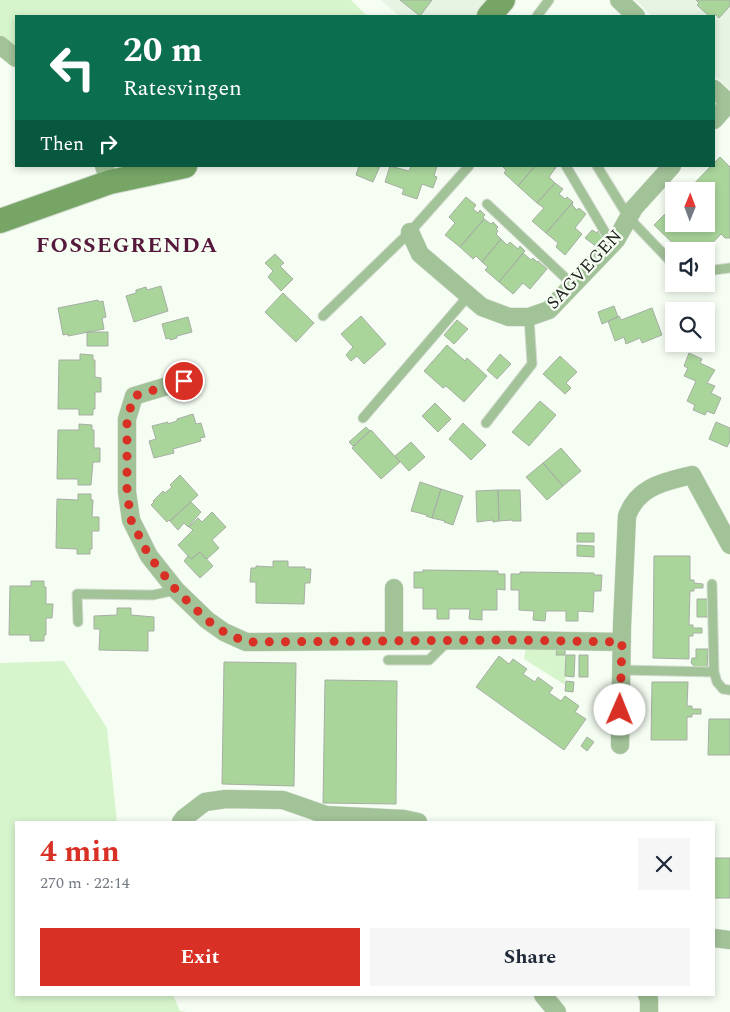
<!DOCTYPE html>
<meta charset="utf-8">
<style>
body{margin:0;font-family:Spectral,serif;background:#f6f6f7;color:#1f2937;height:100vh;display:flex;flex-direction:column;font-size:19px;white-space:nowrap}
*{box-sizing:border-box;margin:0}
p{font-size:16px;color:#747a83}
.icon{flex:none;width:28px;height:28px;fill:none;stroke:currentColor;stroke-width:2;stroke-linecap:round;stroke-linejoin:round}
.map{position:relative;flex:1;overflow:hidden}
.details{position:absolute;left:15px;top:821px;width:700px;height:175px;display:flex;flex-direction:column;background:#fff;border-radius:0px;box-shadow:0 2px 8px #0003}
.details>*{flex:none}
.hud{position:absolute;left:15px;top:15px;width:700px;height:152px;border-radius:0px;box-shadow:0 2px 8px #0003;background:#0b6e4f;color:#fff;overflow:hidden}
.needle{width:32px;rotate:1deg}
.fabs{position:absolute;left:665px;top:182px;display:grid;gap:10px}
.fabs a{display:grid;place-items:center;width:50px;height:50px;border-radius:0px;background:#fff;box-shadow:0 2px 8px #0003;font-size:25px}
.pin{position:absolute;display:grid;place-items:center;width:42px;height:42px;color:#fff;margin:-21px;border:2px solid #fff;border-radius:50%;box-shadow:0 1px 5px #0007}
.me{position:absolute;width:55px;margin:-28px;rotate:1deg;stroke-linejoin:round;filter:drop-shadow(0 0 4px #0008)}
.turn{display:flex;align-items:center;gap:18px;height:105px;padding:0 25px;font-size:22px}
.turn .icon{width:65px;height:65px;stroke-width:2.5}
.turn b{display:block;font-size:35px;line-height:42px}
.then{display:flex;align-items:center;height:48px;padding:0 25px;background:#0003;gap:10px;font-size:19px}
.round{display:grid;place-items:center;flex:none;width:52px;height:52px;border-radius:0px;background:#f6f6f7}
.summary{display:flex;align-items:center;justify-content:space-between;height:85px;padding:0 25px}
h1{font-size:30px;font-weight:700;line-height:38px;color:#d93025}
.primary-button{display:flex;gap:10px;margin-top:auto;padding:10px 25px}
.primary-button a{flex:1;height:58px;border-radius:0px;background:#d93025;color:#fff;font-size:20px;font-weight:700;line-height:58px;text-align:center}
.primary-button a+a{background:#f6f6f7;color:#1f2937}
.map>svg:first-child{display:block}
</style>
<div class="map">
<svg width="730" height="1012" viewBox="0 0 730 1012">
<rect width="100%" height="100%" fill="#f6fef3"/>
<path fill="#e7f4e3" d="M381,0H489L476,16H399Z
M635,0H730V90L714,75V16H652Z"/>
<path fill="#d7f5cd" d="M0,0H351L367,16H16V47L0,35Z
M526,646L566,647L565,685L524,659Z
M64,661L107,728L117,822H16V995H173L180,1011L186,1012H0V663Z"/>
<path fill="#a9d59b" stroke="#a6aea4" d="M400,0H432L420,16Z
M696,0H730V6L719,18L715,14L713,16H709L697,5L699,3Z
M720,157L730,167V238H725L721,234L705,251H681L654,225L674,205V224H706V191H687L711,166H714V163Z
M359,166H380L373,182L356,175Z
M390,166L409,171L411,166H437L434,176L437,177L433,188L422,184L417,199L402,194L404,189L385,182Z
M502,166H535L518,186L504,173L506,170Z
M535,166H557L549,177L555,183L537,203L518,186Z
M555,183L563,189L559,194L565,199L567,197L573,202L546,233L532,221L544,208L537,203Z
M466,197L476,205L473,209L478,213L480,210L485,215L483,217L484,219L460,247L445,235L455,223L449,217Z
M573,202L572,205L577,210L579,208L586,214L575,228L582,234L565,255L556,247L558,243L546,233Z
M484,219L491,224L493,222L498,227L496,229L498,231L496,234L501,239L482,262L476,256L473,259L460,247Z
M592,230L597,233L598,231L606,237L597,247L585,238Z
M501,239L507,245L510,242L518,249L520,246L525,251L499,282L485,270L488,267L482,262Z
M523,253L531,260L533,258L537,262L538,261L547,269L530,289L523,283L513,294L499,282Z
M275,254L284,263L280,266L293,279L281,291L268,277L273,271L265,263Z
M161,286L168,311L134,322L126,296L136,293V290L146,287L147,290Z
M283,293L314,323L296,342L265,312Z
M98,300L99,302L103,301L106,317L102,318L104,329L68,336V334L63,335L58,308Z
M614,306L618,317L602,324L598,312Z
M652,308L662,335L642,343L640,338L626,344L624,337L615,341L608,321L619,316L621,320Z
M361,316L386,344L364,364L357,356L351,361L346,355L353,347L341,334Z
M188,317L192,332L177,336V338L170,340V338L166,339L162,324Z
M457,320L468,329L454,344L444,335Z
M87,332H108V346H87Z
M447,345L465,361L467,358L487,376L464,402L446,386L443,388L424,371Z
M689,353L702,359L700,363L715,370L707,383L715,386L711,393L721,398L714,414L707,411L705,415L693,410L695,405L687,401L696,381L684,376L688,368L684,366Z
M80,354L93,355V360H95V377L101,378V392H95V409H93V415H79V409H58L59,360H80Z
M500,354L511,364L497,379L487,370Z
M560,356L577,372L566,383L571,388L565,394L543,374Z
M540,401L556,415L529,446L512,432Z
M435,403L451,419L438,432L422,416Z
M193,414L196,424L201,423L205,437L200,438L201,441L173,449L174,453L154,458L149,441L156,439L152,426L168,422V424L177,421V419Z
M716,422L730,428V441L727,447L709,439Z
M463,423L486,445L471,460L449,439Z
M79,424L92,425V430H94V448H100V462H93L91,485H78V479H57L58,430H79Z
M366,427L370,431L353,446L349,442Z
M371,430L400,462L381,479L352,448Z
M411,442L425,457L409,471L395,456Z
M561,448L581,471L563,486L543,463Z
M543,463L563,486L547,500L526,477Z
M180,475L198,495L170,521L169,520L167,522L151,505L154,502L153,501L163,491L165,493L172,487L170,485Z
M420,482L441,489L432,518L426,516L427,515L411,511Z
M441,489L463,496L453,525L444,522L445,521L432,518Z
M498,490L499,521L493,522V520L477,522L476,491Z
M498,490H520L521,521H512V520L499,521Z
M78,494H91V500H93L92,517H99V531H92V549H90V554H77V549L56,548L57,499L78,500Z
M191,502L201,512L188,527L184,523L178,530L170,521Z
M212,512L226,527L212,540L219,548L207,559L200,552L191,559L178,545L193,530L189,527L198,518L202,522Z
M577,533H594V542H577Z
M577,545L594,546V557L577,556Z
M200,552L213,566L200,578L184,561L188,556L191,559Z
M654,556H690V580H694V583L703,584V588H694V591H690L689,625H693V628H702V633H693V636H689V659L653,658Z
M273,561H288V567H305V569H311L310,583H305L304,604L256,603V582H250L251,568H256V566L273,567Z
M423,570L498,571V574H505V590L497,589V610H482V620L469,619L470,609H449V619H437V609H423V588H414V572H423Z
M520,572L594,573V575H602L601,591H594L593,612L578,611V621H566V611H546L545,621L533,620L534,611L519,610V590H511V574H520Z
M31,581H44V587H46V604H53L52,618H46V635H44V641H30V635H9L10,586H31Z
M697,599H708V617H697Z
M117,608H131V615L154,617V631H148V651L99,650L100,629H94V616L117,615Z
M557,648H565V655H556Z
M696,649H708L707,668H696L691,663L692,658H696Z
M566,655H575L574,677L565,676Z
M579,655H588V677H579Z
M499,656L509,664L513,659L527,669L523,674L535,682L538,677L553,688L549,693L561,701L565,696L579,706L575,712L586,719L564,750L476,687Z
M224,662L296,663L294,786L222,784Z
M325,680L397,681L396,804L323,803Z
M566,681L574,682L573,692L565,691Z
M652,682H688L687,706H692V709H701V714H692V717H687V740H651Z
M709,719H730V755H708Z
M587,737L594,742L587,751L581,746Z
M714,858H730V898H714Z"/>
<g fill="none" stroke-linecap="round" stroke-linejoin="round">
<g stroke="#d4dbd1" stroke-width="11">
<path id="lane" d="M537,16L549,0
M566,166L612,244
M597,166L629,218L674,265
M487,204L573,285
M706,271L730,268
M323,316L410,232L469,166
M363,418L469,295
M486,423L532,364L529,317
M712,584L714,672L717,682L723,689L730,690
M78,622L77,594L153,595L176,590
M388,660H429L447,642
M621,670L714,672"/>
</g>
<g stroke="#d4dbd1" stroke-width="19">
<path id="street" d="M619,0L636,16
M0,45L16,58
M714,89L730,104
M714,120L729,103
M104,166L110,182
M410,232L420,254L482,307L509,317H529L549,310L616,240L634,208L672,166
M184,381L134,396L127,419V492L131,520L149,556L176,590L207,620L224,632L246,642L510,640L622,642
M394,640V588
M620,745L622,626L627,516C638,486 664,482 692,475L730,545
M181,822L184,818L205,802L226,799L283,800L326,815L404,819L418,822
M714,938L730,940
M543,995L557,1012
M647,995L649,999V1012"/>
</g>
<g stroke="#d4dbd1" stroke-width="26">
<path id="secondary" d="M489,16L503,0
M0,221L110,182L185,166"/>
</g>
<use href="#lane" stroke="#a2c298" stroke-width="9"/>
<use href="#street" stroke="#a2c298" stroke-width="18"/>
<use href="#secondary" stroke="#76a566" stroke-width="24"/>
</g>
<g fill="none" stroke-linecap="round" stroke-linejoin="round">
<path stroke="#d93025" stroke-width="9" stroke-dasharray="0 16.2" d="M184,381L134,396L127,419V492L131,520L149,556L176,590L207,620L224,632L246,642L510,640L622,642L620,710"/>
</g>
<g text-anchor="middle" stroke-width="4.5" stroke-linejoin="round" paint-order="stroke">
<g font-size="18" fill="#212420" stroke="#f6fef3">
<text transform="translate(584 269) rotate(-47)" y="6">SAGVEGEN</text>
</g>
<g font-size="22" font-weight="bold" letter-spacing="1" fill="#56193c" stroke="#f6fef3">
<text x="127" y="252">FOSSEGRENDA</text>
</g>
</g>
</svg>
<div class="fabs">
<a><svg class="needle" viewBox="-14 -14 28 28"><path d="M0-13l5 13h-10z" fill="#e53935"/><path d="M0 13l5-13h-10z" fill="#747a83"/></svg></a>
<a><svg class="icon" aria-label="sound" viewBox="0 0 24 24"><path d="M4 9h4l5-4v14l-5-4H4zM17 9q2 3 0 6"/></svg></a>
<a><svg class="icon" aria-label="search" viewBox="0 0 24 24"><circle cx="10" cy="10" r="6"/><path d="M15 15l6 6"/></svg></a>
</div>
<div class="pin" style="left:184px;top:381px;background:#d93025"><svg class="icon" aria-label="arrive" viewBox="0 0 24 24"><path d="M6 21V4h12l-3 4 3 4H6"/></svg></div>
<svg class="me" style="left:620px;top:710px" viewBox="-20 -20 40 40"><circle r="19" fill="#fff"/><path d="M0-13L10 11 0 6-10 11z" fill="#d93025"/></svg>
<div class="hud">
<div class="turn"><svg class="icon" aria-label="left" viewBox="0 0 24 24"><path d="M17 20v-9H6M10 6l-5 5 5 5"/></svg><div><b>20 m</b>Ratesvingen</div></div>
<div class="then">Then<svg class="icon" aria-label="right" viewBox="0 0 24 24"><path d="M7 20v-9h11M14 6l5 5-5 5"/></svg></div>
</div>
<section class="details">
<div class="summary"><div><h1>4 min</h1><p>270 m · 22:14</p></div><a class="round"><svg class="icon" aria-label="close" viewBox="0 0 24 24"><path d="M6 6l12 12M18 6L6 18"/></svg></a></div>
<div class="primary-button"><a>Exit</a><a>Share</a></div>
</section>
</div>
